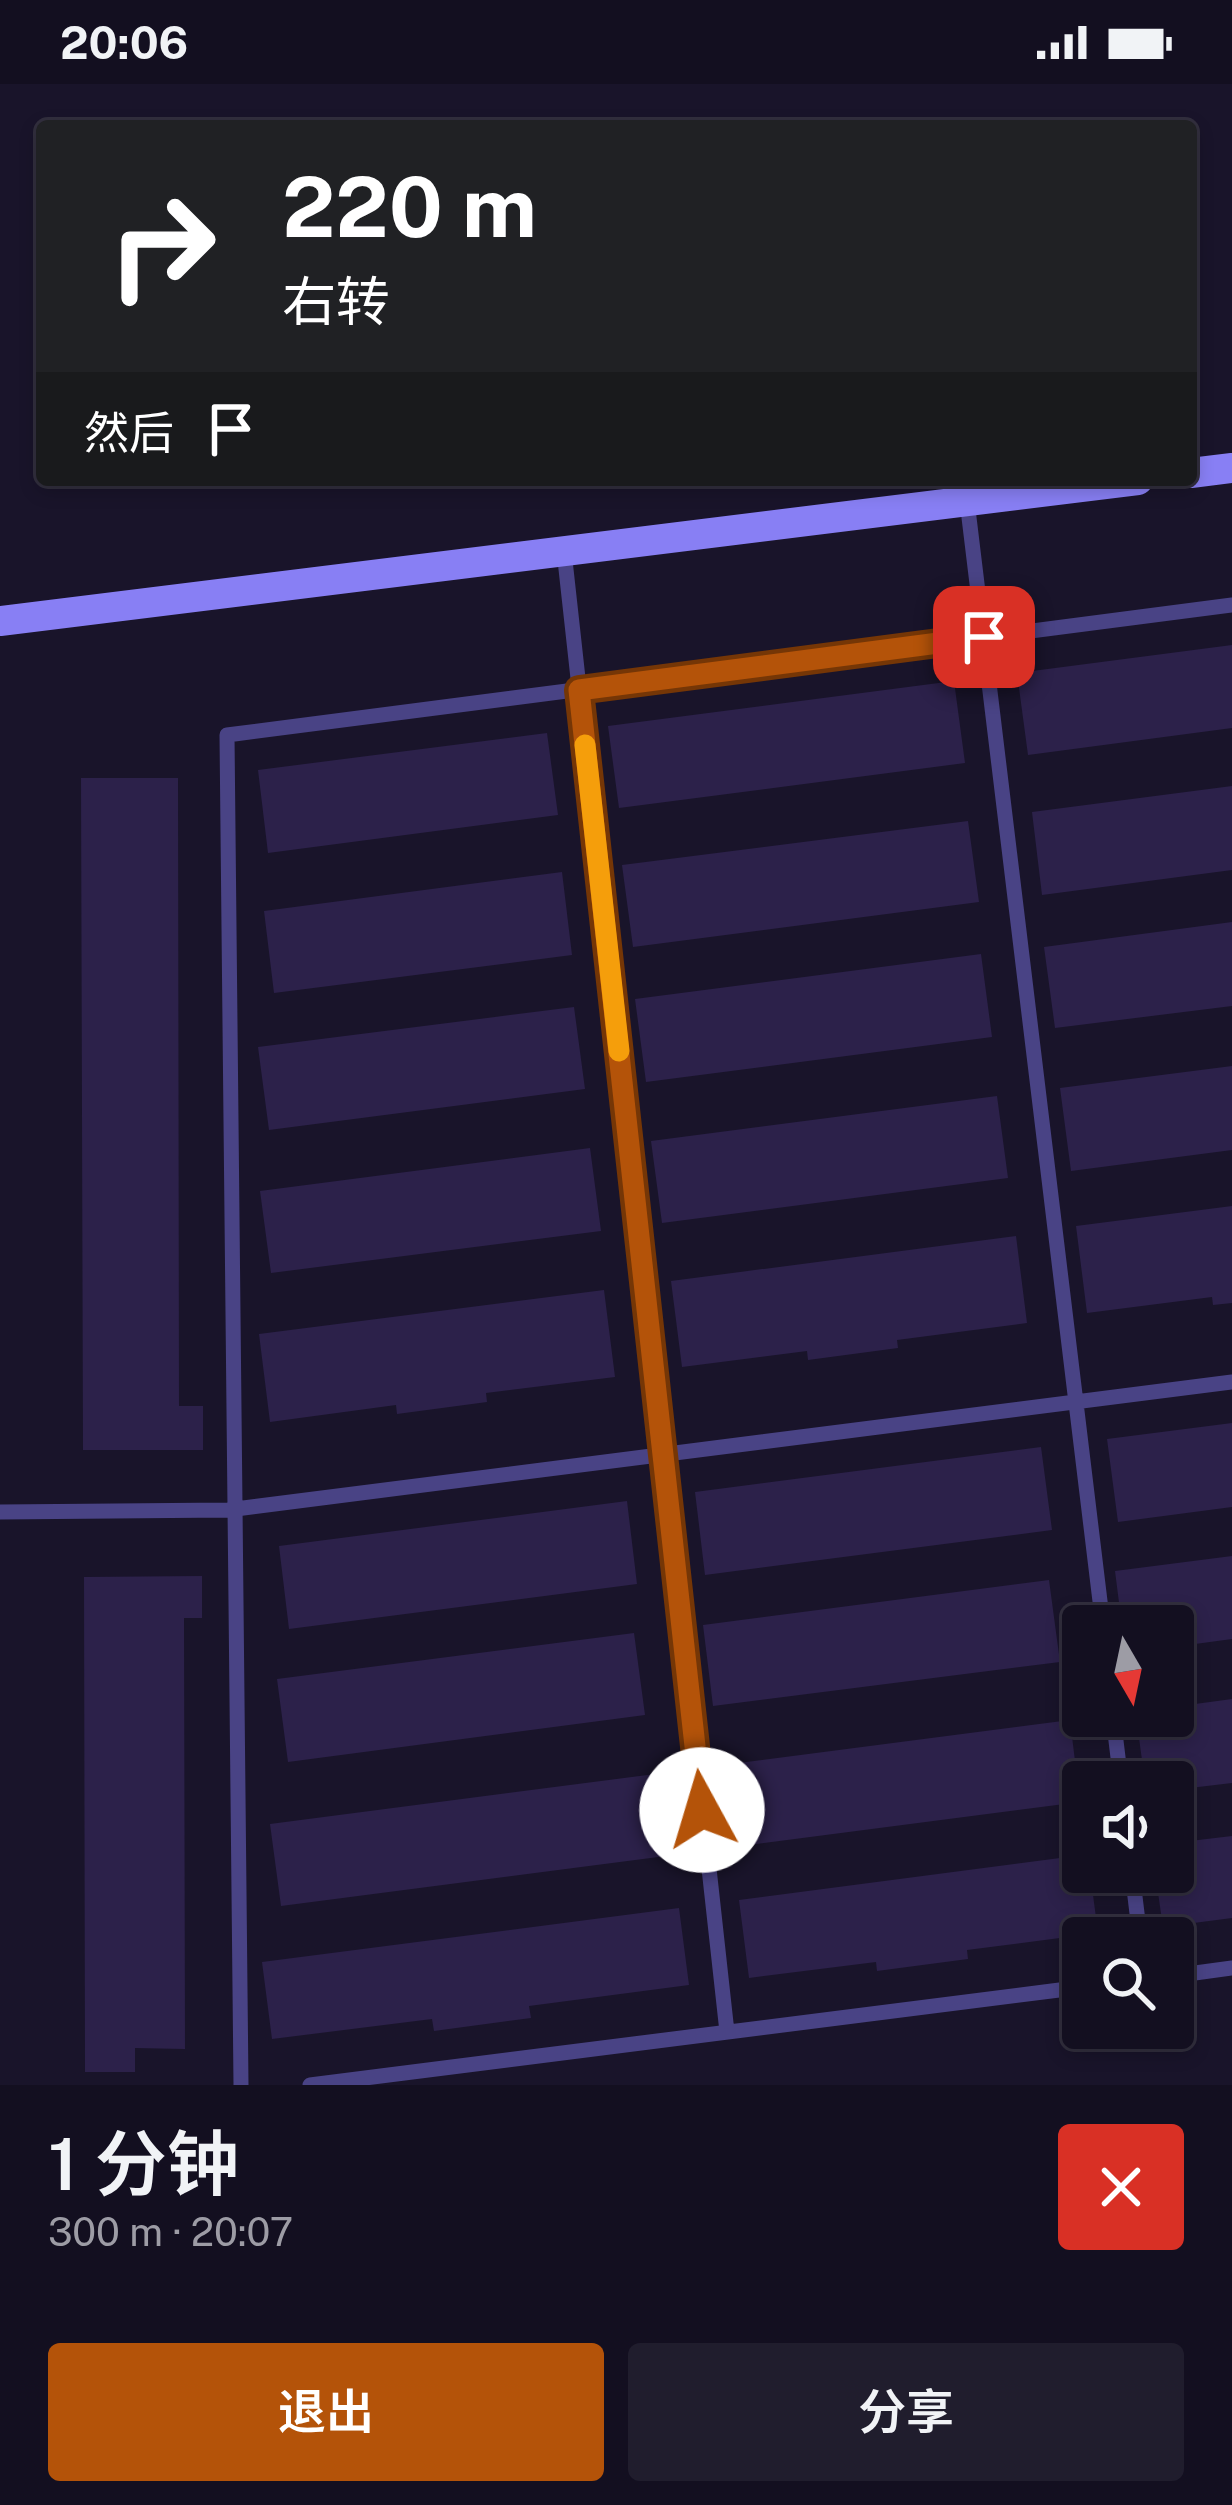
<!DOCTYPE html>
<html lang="zh">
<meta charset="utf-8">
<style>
body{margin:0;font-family:"Public Sans","Noto Sans SC",sans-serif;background:#201d2d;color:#f1f3f6;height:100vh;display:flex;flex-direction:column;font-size:45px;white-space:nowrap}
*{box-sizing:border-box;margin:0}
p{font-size:39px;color:#9d9ca5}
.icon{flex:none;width:66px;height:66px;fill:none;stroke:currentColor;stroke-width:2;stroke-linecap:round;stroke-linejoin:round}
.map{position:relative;height:2001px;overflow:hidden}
.details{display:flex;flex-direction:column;background:#130f20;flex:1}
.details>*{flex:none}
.top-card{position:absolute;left:36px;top:36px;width:1161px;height:366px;border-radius:12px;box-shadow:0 6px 18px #0003,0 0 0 3px #322f3e;background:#202124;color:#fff;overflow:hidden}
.needle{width:78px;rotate:171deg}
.controls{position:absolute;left:1062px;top:1521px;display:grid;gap:24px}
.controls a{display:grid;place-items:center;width:132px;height:132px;border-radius:12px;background:#130f20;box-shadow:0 6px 18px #0003,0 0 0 3px #322f3e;font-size:60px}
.pin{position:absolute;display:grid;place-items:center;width:102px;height:102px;color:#fff;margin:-51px;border-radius:24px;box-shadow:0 6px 18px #0006}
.me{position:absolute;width:132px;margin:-66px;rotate:354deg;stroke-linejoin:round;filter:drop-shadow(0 0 9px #0008)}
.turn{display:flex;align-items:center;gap:42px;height:252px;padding:0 48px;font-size:54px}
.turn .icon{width:156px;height:156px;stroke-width:2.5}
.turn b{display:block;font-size:84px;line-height:102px}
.then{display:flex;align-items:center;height:114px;padding:0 48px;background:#0003;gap:24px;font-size:45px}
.round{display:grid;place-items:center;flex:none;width:126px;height:126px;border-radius:12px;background:#201d2d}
.head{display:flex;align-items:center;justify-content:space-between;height:204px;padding:0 48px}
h1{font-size:72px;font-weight:600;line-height:90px}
.cta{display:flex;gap:24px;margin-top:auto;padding:24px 48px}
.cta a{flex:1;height:138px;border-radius:12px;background:#b45309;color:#fff;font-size:48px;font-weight:600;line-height:138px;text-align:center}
.cta a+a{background:#201d2d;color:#f1f3f6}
.status{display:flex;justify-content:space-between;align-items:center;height:84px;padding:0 60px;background:#130f20;direction:ltr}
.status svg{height:33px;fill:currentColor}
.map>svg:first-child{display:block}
</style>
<div class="status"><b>20:06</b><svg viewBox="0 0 49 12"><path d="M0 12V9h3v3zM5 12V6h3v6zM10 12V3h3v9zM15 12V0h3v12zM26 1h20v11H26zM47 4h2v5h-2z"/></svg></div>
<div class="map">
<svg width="1232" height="2001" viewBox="0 0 1232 2001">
<rect width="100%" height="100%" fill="#19142a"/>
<path fill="#2c214a" d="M1232,561V644L1028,671L1017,589Z
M954,597L965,679L619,724L608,642Z
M547,649L558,731L268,769L258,686Z
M81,694H178L179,1322H203V1366H83Z
M1232,702V786L1042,811L1032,728Z
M968,737L979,818L633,863L622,781Z
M562,788L572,871L274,909L264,827Z
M1232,838V922L1055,944L1044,863Z
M981,870L992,953L646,998L635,915Z
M574,923L585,1005L269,1046L258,963Z
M1232,982V1066L1071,1087L1060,1004Z
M997,1012L1008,1094L662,1139L651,1057Z
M590,1064L601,1147L271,1189L260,1107Z
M1232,1122V1219L1213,1221L1212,1213L1087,1229L1076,1142Z
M1016,1152L1027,1239L897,1256L898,1264L808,1276L807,1267L682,1283L671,1197Z
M604,1206L615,1293L486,1309L487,1318L397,1330L396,1321L270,1338L259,1250Z
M1232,1339V1423L1118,1438L1107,1355Z
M1041,1363L1052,1446L705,1491L695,1408Z
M627,1417L637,1500L289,1545L279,1462Z
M1232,1472V1555L1173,1563V1542H1122L1115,1487Z
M202,1492V1534H184L185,1965L135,1964V1988H85L84,1493Z
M1049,1496L1060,1578L713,1622L703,1541Z
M634,1549L645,1631L288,1678L277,1595Z
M1232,1615V1699L1173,1706V1698H1145L1136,1632H1173V1623Z
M1070,1636L1080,1718L734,1763L723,1681Z
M655,1690L666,1772L281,1822L270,1740Z
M1232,1752V1834L1163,1843L1155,1788H1173V1759Z
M1083,1771V1788H1090L1098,1849L967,1866L968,1875L877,1887L876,1878L749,1894L739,1816Z
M679,1824L689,1901L529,1922L531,1934L434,1947L432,1935L272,1955L262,1878Z"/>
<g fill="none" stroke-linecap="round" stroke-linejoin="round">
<path stroke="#494385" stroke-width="15" d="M967,417L1103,1542
M564,467L727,1948
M0,1428L228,1426L1232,1298
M1113,1632L1121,1698
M1132,1788L1140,1854
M1173,1892L1232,1884
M241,2001L227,651L1232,521
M310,2001L1083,1903"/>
<path stroke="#887ff4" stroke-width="30" d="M1191,389L1232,384
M0,537L1138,396"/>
</g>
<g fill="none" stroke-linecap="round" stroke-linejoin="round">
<g stroke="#753606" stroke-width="30">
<path id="route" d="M702,1726L579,606L984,553"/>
</g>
<use href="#route" stroke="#b45309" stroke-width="21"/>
<path stroke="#f59e0b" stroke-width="21" d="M585,661L619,967"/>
</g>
</svg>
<div class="controls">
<a><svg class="needle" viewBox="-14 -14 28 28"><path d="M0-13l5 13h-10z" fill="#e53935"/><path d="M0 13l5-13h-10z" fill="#9d9ca5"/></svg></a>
<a><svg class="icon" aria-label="sound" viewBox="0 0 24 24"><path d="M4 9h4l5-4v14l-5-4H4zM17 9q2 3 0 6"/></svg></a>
<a><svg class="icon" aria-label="search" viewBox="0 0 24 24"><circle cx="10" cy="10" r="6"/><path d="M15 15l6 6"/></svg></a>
</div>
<div class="pin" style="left:984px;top:553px;background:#d93025"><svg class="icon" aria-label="arrive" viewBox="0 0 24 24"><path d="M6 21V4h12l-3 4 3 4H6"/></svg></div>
<svg class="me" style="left:702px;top:1726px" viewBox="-20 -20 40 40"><circle r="19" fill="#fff"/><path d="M0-13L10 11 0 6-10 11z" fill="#b45309"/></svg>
<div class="top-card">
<div class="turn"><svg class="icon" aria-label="right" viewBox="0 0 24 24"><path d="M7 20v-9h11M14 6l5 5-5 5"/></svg><div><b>220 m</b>右转</div></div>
<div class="then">然后<svg class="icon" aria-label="arrive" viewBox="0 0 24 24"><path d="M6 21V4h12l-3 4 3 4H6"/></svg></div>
</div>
</div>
<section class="details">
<div class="head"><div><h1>1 分钟</h1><p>300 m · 20:07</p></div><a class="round" style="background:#d93025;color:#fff"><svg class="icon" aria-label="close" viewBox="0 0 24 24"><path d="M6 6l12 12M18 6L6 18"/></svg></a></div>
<div class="cta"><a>退出</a><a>分享</a></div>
</section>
